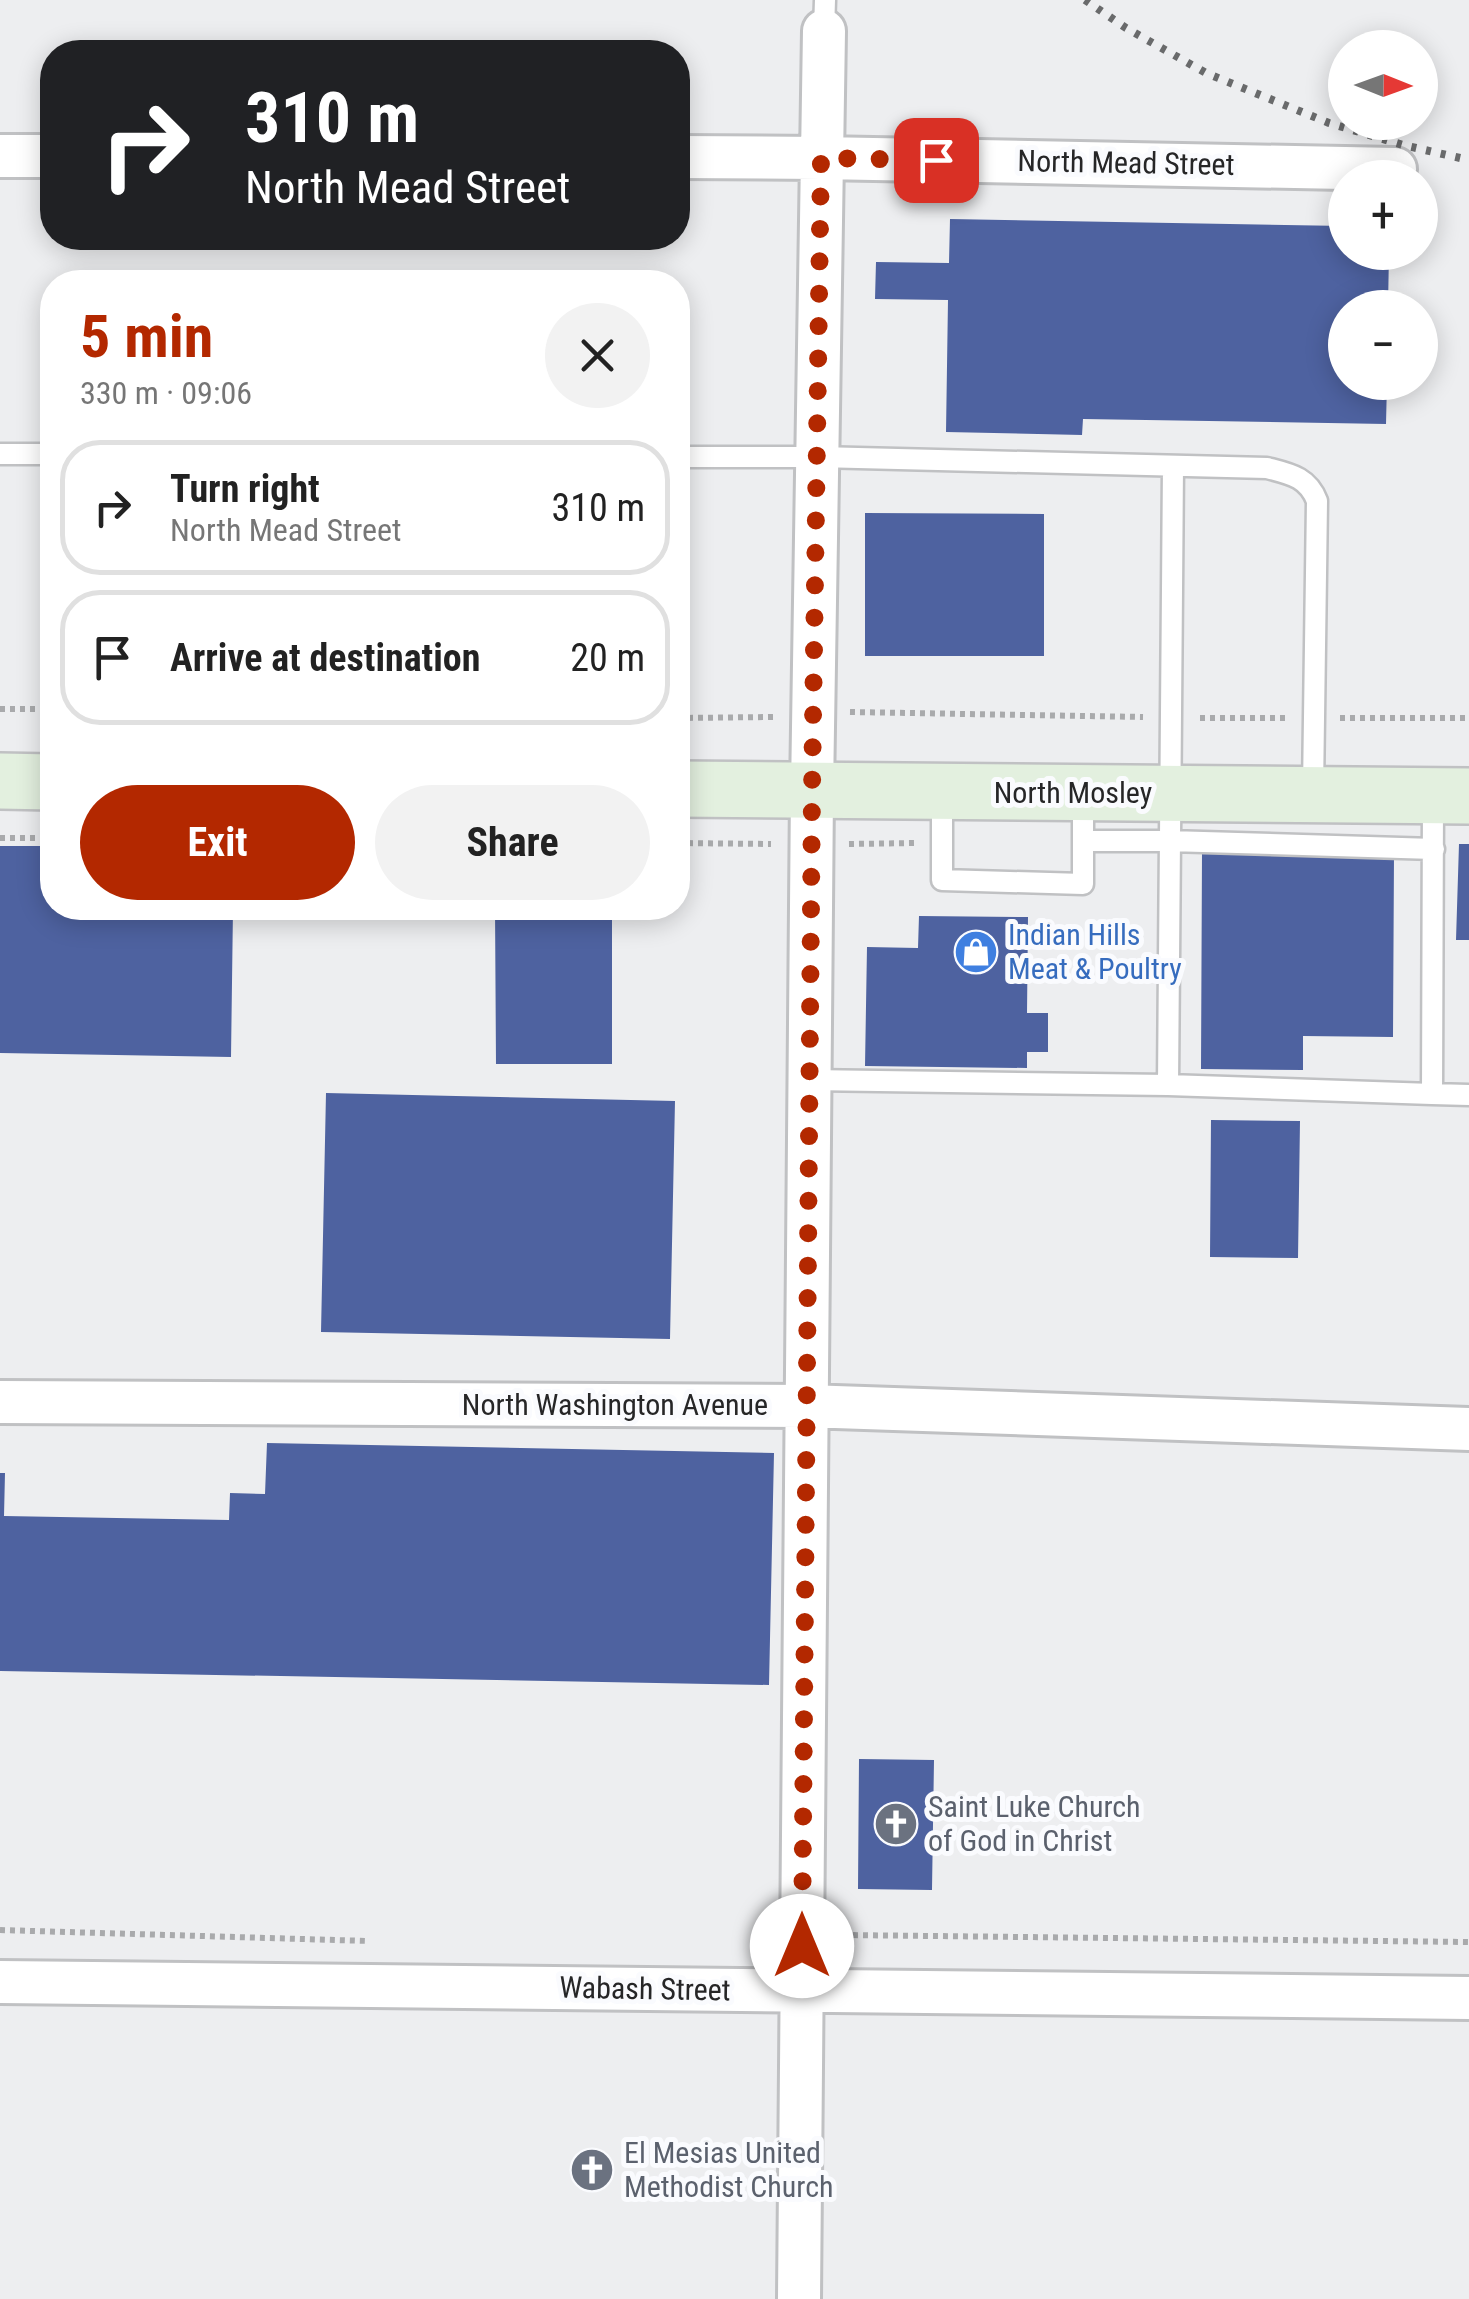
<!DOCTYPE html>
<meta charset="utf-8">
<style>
body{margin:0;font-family:"Roboto Condensed",sans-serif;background:#f2f2f2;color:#222;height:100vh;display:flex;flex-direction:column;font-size:38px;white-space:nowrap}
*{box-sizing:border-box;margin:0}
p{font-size:32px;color:#767676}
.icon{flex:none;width:55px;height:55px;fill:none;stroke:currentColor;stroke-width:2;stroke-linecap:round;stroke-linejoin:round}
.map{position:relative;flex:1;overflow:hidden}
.side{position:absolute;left:40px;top:270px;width:650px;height:650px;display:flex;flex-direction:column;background:#fff;border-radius:40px;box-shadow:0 5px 25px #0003}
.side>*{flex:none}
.banner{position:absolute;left:40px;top:40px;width:650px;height:210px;border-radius:40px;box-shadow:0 5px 25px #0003;background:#202124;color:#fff;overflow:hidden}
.needle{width:65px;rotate:91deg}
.fabs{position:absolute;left:1328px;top:30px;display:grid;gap:20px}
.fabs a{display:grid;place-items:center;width:110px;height:110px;border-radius:50%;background:#fff;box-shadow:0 5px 25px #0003;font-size:50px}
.pin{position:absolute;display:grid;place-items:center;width:85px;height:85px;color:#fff;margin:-42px;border-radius:20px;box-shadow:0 5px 15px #0006}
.me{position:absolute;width:110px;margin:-55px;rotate:0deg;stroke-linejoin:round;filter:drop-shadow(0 0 8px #0008)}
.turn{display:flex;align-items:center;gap:35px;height:210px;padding:0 40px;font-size:45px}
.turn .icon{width:130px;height:130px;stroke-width:2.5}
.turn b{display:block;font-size:70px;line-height:85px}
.round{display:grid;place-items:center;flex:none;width:105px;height:105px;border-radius:52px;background:#f2f2f2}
.head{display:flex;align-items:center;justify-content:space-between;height:170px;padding:0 40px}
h1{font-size:60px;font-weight:700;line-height:75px;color:#b32800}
.cta{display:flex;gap:20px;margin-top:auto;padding:20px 40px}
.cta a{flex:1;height:115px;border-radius:60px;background:#b32800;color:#fff;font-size:40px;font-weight:700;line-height:115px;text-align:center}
.cta a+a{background:#f2f2f2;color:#222}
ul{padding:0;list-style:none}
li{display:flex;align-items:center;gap:30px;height:135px;margin:0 20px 15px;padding:0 20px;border:5px solid #e0e0e0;border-radius:40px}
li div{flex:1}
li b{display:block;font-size:38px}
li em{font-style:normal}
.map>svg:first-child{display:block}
</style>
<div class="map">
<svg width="1469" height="2299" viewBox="0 0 1469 2299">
<rect width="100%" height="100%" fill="#edeef0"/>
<path fill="#4e62a0" d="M950,219L1345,226V252H1389L1388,308H1345V382H1387L1386,424L1083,419L1082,435L946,432L948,300L875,299L876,262L949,263Z
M865,513L1044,514V656H865Z
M1459,844H1469V940H1456Z
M0,846H52V908H233L231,1057L0,1053Z
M1202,852L1394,854L1393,1037L1303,1036V1070L1201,1069Z
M495,908H612V1064H496Z
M919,916L1028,917L1027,1013H1048V1052H1027V1068L865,1066L867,947L918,948Z
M326,1093L675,1101L670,1339L321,1332Z
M1211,1120L1300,1121L1298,1258L1210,1257Z
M267,1443L774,1453L769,1685L0,1671V1473H5L4,1516L229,1520L230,1493L265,1494Z
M859,1759L934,1760L932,1890L858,1889Z"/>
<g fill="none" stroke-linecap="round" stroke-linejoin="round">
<g stroke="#c0c1c3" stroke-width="25">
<path id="lane" d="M824,31L825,0
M0,454H52
M678,457H818L1267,468C1290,474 1308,477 1317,501L1313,790
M1173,466L1168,1085L1432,1094L1433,800
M942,794V880L1083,884V795
M1084,841H1169L1434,849
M809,1080L1168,1085
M1432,1094L1469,1095"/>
</g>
<g stroke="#c0c1c3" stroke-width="48">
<path id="street" d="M0,156H52
M678,157L821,158L1395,169
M0,1402L806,1406L1469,1429
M0,1982L1469,1998
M799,2299L812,791L824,31"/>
</g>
<g stroke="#c0c1c3" stroke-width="60">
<path id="secondary" d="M0,781L52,782
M678,789L1469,796"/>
</g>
<path stroke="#a9aaac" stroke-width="6" stroke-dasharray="5 5" stroke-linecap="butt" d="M0,709H52
M850,712L1143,717
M678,718L773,717
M1200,718H1288
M1340,718H1469
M0,838H52
M678,843L771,844
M849,844L916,843
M0,1930L369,1941
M843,1935L1469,1942"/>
<use href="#lane" stroke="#fff" stroke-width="20"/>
<use href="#street" stroke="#fff" stroke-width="42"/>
<use href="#secondary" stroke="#e3f0df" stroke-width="55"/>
<path stroke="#696a6b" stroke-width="8" stroke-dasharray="5 10" stroke-linecap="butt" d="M1085,0L1126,28L1206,73L1329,123L1403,145L1469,160"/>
</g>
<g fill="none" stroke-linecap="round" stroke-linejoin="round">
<path stroke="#b32800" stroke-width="18" stroke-dasharray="0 32.4" d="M802,1946L812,791L821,158L936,160"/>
</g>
<defs>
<g id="shop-disc" transform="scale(2.25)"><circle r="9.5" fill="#3f7fe0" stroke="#fafbfe"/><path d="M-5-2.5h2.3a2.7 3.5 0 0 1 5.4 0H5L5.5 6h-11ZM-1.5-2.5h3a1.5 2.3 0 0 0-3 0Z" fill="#fff"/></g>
<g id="church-disc" transform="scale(2.25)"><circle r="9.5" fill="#6b7280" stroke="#fafbfe"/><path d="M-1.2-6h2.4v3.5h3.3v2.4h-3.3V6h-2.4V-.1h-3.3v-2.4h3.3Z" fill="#fff"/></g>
</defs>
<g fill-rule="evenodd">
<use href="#shop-disc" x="976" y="952"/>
<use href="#church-disc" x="896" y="1824"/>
<use href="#church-disc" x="592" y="2170"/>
</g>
<g text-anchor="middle" stroke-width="10" stroke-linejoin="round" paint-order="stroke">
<g font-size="30" fill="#262627" stroke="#fafbfe">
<text transform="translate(1126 163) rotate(1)" y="10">North Mead Street</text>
<text x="1073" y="803">North Mosley</text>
<text x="615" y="1415">North Washington Avenue</text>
<text transform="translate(645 1989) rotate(1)" y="10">Wabash Street</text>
</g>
<g font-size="30" fill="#366cbe" stroke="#fafbfe" text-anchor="start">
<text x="1008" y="945">Indian Hills<tspan x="1008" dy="34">Meat &amp; Poultry</tspan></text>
</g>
<g font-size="30" fill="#5b616d" stroke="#fafbfe" text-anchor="start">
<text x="928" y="1817">Saint Luke Church<tspan x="928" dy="34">of God in Christ</tspan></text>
<text x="624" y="2163">El Mesias United<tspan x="624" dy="34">Methodist Church</tspan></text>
</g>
</g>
</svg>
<div class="fabs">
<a><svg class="needle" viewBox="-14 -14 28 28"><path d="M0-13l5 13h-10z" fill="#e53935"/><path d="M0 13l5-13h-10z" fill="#767676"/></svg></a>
<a>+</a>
<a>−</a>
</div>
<div class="pin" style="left:936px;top:160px;background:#d93025"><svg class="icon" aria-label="arrive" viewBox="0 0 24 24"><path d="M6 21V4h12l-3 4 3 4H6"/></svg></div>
<svg class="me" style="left:802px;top:1946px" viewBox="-20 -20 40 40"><circle r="19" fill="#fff"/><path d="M0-13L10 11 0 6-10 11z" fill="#b32800"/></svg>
<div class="banner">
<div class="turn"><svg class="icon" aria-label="right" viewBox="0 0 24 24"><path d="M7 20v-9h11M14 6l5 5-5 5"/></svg><div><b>310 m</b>North Mead Street</div></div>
</div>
<section class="side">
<div class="head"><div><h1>5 min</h1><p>330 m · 09:06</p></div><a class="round"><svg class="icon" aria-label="close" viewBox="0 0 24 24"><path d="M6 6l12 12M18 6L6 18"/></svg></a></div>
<ul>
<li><svg class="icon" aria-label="right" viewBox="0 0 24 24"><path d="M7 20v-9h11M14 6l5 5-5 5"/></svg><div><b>Turn right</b><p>North Mead Street</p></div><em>310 m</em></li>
<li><svg class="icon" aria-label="arrive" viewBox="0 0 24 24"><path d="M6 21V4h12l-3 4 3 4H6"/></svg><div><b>Arrive at destination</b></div><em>20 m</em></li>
</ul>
<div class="cta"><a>Exit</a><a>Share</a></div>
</section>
</div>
